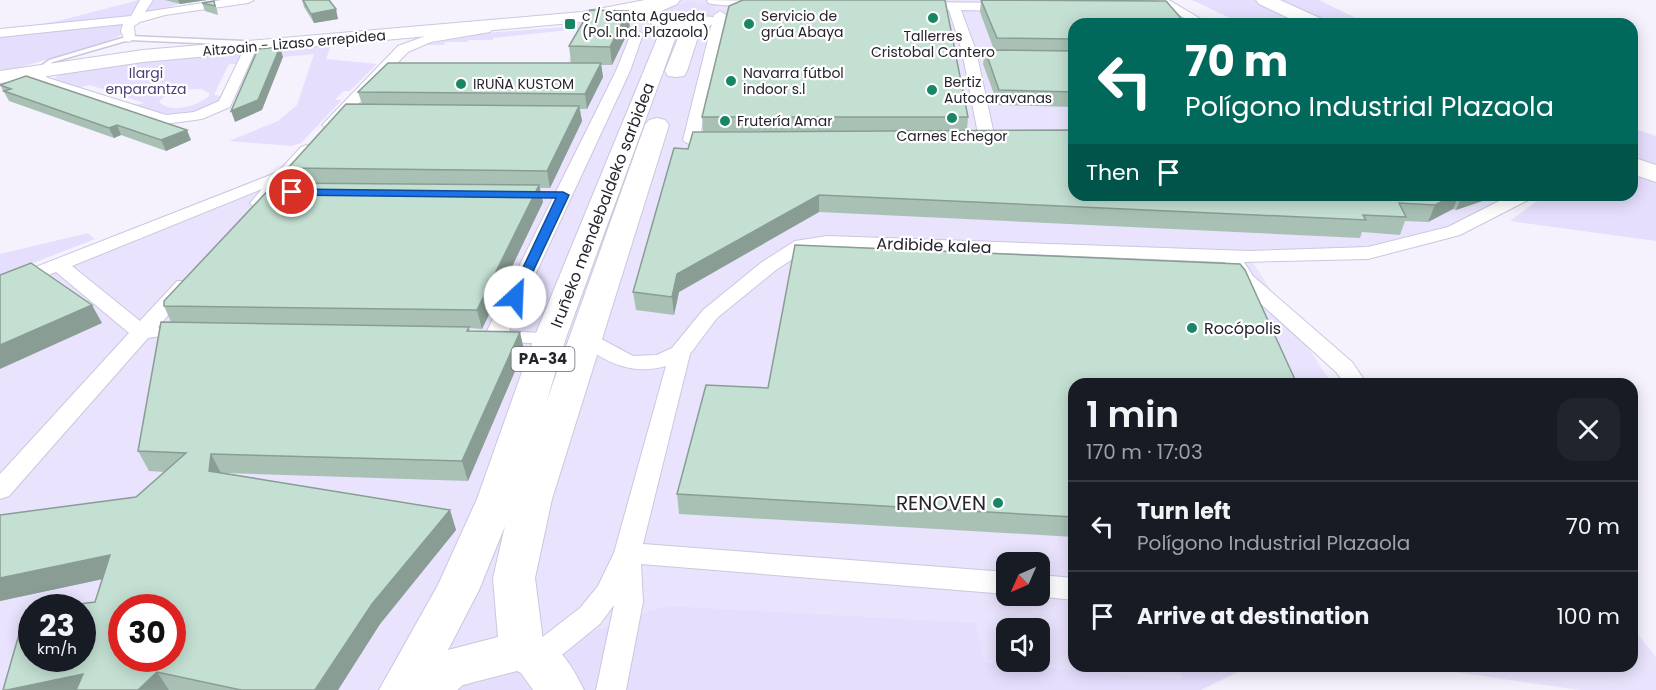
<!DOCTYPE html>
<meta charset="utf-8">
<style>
body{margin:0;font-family:Poppins,sans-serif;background:#20242c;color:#f1f3f6;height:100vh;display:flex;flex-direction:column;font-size:22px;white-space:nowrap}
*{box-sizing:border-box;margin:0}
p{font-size:20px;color:#9ea1a6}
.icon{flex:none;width:33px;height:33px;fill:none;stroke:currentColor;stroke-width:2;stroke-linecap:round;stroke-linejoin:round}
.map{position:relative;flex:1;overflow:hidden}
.details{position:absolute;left:1068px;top:378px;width:570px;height:294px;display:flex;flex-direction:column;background:#171b24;border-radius:18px;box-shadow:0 3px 15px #0003}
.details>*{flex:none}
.top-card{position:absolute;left:1068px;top:18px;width:570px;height:183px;border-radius:18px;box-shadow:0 3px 15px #0003;background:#00695c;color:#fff;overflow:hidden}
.needle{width:39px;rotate:225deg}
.controls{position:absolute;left:996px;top:552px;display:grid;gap:12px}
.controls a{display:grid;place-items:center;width:54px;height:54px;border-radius:12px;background:#171b24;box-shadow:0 3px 15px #0003;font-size:30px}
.speed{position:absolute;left:18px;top:594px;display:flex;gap:12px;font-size:30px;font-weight:700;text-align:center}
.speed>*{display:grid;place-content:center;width:78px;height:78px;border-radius:50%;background:#171b24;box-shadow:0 3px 15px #0003;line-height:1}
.speed small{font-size:15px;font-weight:400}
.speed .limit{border:9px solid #d22;background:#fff;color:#111}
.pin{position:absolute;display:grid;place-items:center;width:51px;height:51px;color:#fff;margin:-26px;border:3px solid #fff;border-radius:50%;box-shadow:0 2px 6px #0007}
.me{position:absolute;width:66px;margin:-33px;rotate:25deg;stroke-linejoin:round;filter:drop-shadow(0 0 4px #0008)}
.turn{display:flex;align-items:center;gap:21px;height:126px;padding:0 18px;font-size:27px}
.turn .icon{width:78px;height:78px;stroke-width:2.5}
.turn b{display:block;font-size:42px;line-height:51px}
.then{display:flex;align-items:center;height:57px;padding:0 18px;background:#0003;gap:12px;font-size:22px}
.round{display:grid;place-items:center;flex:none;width:63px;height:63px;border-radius:18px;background:#20242c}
.headline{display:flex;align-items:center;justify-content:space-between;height:102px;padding:0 18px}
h1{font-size:36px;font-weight:600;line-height:45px}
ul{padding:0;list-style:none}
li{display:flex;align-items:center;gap:18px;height:90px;padding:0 18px;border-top:2px solid #363941}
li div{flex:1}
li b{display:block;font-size:22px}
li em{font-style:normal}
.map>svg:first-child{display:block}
</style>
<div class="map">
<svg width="1656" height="690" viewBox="0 0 1656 690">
<rect width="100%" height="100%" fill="#f5f2fd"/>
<path fill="#e9e3fd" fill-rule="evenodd" d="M673,0H1161L1203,24H1074V195H1512L1479,218L1368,253L1250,258L1328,378L1336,384H1074V666H1180L1181,679L984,662L623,690H0V288L284,175L386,68L564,69L587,28L589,16ZM1006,562H1040V596H1006ZM32,608H82V658H32ZM122,608H172V658H122ZM1006,628H1040V662H1006Z
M1632,627L1656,657V690H1580L1414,666H1632Z"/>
<path fill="#e6defd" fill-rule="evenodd" d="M139,0H174L179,4L131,18L124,22L121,35L101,44L0,73V31L58,21Z
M1192,0H1319L1368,24H1243Z
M690,2L714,6L716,11C704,21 675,24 664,12L667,7Z
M588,22L587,28L493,38V40H468L467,42H446L443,45H422L485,33L563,27Z
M331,45L326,59L377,64L350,91H343L335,100H342L301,143L291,146L229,141L278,121L297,105L314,54L262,59L274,51Z
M237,53L243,57L240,64H229L214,95L222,96C205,124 157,114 131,106L144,103L90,85L76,88L54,79L63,71L78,66ZM201,89L209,93V96C198,106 170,114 159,102C168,90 187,89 201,89Z
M1632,128L1656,136V241L1510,221L1545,195H1632Z
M88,233L95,239L0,276V254Z
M666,606L975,623L984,662L1181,679L1180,666H1250L1201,690H429Z"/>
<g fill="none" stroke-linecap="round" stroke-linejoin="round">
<g stroke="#ccc6df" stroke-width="3">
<path id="lane" d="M129,36L243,41L246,43L243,45L129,40L53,62L41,71L36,70L49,60Z"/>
</g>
<g stroke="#ccc6df" stroke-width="2">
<path id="street" d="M140,0H153L145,12L222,0H254L248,3L165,15L140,22L134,26L135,38L129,42L125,41L121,31L123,24L0,37V29L131,16Z
M707,0L762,1L768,5L762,9L712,4L708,3Z
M1155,0H1169L1209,24H1194Z
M919,2L1008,3L1014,7L1008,11L961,10L976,51L995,139L992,142L987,144L979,139L962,51L949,10L915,9L913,6Z
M720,11L726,15L700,135H715L723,140C715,148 691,148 683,140L714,15Z
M486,25L492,29L490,32L431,42L408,52L335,128L330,130L322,125L398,46L428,35Z
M637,30L643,34L630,71L509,331L557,334L560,338L557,342L550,344L487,341L484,337L616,71L631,34Z
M251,43L257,47L230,107L202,119L165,124L38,84L31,78L32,70L39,66L44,67L45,76L48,78L166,115L194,112L219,101L245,47Z
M307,145L315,150L265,207H253L250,203L262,189L72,266L140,321L177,281H191L194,285L158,327L164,332L161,336L148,338L9,496L0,499V474L129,333L56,272L0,294V281L278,172L301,147Z
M1511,195H1532L1530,199L1460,235L1368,259L1244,262L1253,276L1352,362L1367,384H1345L1336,372L1239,284L1225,262L827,246L806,250L776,270L717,318L690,354L643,544L1006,572V594L641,564L643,602L626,690H596L614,605L600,624L547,667L537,670L527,667L522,658L527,649L580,608L598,586L614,553L666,366C631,376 606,362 578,342L575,338L578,334L585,332L592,334L633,356L657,355L672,348L703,310L762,262L795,241L827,236L1249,251L1368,247L1448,227Z
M1040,575L1074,578V600L1036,596H1040Z"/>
</g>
<g stroke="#ccc6df" stroke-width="2">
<path id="secondary" d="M645,0H668L669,2L661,7L582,22L143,62L0,83V71L143,50L582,12Z"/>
</g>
<g stroke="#ccc6df" stroke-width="2">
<path id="highway" d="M655,0H680L677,4L659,12C668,18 682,18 693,18C700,19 705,15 713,17L716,21L699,34L687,71L684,76L676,77L668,76L665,71L682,28H679L566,338L546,403L645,125L649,120L657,118L665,120L669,125L552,499L535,578L543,641C562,647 575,672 584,690H533L521,673L517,671L463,685L457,690H379L438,585L477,499L534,338L659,34L660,27L653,25L639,13L644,4ZM505,526L493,578L498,637L448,650L479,590Z
M1256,0H1280L1324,20L1327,24H1301L1259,4Z
M1632,157L1656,165V182L1632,174Z"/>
</g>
<use href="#lane" fill="#fff" fill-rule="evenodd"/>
<use href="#street" fill="#fff" fill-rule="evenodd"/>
<use href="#secondary" fill="#fff" fill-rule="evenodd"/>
<use href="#highway" fill="#fff" fill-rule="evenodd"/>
</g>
<path fill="#a9c1b5" d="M165,0H207L180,4Z
M302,0H329L338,19L314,23L304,7Z
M962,0H1142V1L1074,24V107L998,105L983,64L985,50H994L980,12L981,0Z
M214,1L217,10L218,15L205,11L202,3Z
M630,28L612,65H601L603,77L587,109H580L582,121L550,188H540L543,202L482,329L469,328L470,331L524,350L468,481L225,473L450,510L456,530L380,624L338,690H3L95,602L102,579L0,601V515L136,497L165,472L149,471L138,451L171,322L164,306L293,183L288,168L362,104L358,92L571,63L569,46Z
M0,85L191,140L166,151L121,135L114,138L9,101Z
M702,117H968L967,131L1074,195H1500L1456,210L1453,209L1428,222L1405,221L1400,235L1362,232L1360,238L819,212L679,292L674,315L636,310L633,292L688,149L703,131Z
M1074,384V537L679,514L677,494L768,388Z"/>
<path fill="#899d94" d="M178,0H207L180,4Z
M336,9L338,19L314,23L311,14Z
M628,11L630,28L612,65L610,47Z
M280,47L283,57L262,110L235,122L231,111Z
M601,63L603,77L587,109L585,94Z
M579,106L582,121L550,188L547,171Z
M117,125L121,135L114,138L109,128Z
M187,130L191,140L166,151L161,140Z
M539,185L543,202L482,329L477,310Z
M819,195V212L679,292L674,315L672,297L677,274Z
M1455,195H1459L1453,209L1428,222L1435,205Z
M1462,195H1500L1456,210Z
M92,305L102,323L0,369V345Z
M520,332L524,350L468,481L462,461Z
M211,454L221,473L209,471Z
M450,510L456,530L380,624L338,690H315L372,604Z
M110,555L122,575L0,601V578Z
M157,672L169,690H138Z
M83,674L95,690H7Z"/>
<path fill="#c4e0d3" stroke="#899d94" stroke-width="1.5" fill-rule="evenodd" d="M303,0H329L336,9L311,14Z
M743,0H945L968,117H702L729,6Z
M981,0L1166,1L1186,24H1074V39L997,38Z
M214,1L215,6L202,3Z
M590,10L628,11L610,47L569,46Z
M280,47L258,100L231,111L258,49Z
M985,50L1074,51V92L999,90Z
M388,63H601L585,94L358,92Z
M26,76L187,130L161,140L117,125L109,128L4,91L11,89L0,85Z
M346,104L579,106L547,171L288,168Z
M1074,130V195H1455L1435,205L1399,203L1406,217L1363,215L1366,220L819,195L677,274L672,297L633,292L674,148L688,149L693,132Z
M275,183L539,185L477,310L164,306V301Z
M795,245L1240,264L1245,270L1297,384H1074V517L677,494L706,385L768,388Z
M31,263L92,305L0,345V275Z
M161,322L469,327L467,331L520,332L462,461L211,454L209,471L450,510L372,604L315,690H241L157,672L138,690H76L83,674L7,690H3L26,610L32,609V658H82V608H47L95,602L110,555L0,578V515L136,497L186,453L138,451ZM122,608H172V658H122Z"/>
<path fill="#1a73e8" stroke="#114b97" stroke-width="1.5" d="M292,189L563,192L569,195L521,297L515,301L509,297L556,198L288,195L286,192Z"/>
<g fill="#188664" stroke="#fff" stroke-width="2">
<circle cx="933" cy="18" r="6"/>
<rect x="564" y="18" width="12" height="12" rx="3"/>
<circle cx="749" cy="24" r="6"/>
<circle cx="731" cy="81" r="6"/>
<circle cx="461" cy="84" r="6"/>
<circle cx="932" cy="90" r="6"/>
<circle cx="952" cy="118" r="6"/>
<circle cx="725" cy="121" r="6"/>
<circle cx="1192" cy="328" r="6"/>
<circle cx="998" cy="503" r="6"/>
</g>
<g text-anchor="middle" stroke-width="4.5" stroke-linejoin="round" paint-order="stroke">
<g font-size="14" fill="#27242e" stroke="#fff" text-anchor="start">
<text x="582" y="21">c / Santa Agueda<tspan x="582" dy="16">(Pol. Ind. Plazaola)</tspan></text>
<text x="761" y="21">Servicio de<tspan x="761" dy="16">grúa Abaya</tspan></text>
<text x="933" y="41" text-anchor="middle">Tallerres<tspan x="933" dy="16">Cristobal Cantero</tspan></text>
<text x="743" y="78">Navarra fútbol<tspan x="743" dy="16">indoor s.l</tspan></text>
<text x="944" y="87">Bertiz<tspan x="944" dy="16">Autocaravanas</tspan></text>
<text x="473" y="89">IRUÑA KUSTOM</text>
<text x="737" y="126">Frutería Amar</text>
<text x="952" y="141" text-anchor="middle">Carnes Echegor</text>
</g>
<g font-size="14" fill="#27242e" stroke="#fff">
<text transform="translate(294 43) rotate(-5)" y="5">Aitzoain - Lizaso errepidea</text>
</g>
<g font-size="14" fill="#4f3c75" stroke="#fff">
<text x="146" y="78">Ilargi<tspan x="146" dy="16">enparantza</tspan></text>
</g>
<rect fill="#fff" stroke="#68666d" stroke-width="1.5" x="511.5" y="347" width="63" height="24" rx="4.5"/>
<g font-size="15" font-weight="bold" fill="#27242e">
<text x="543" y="364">PA-34</text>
</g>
<g font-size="16" fill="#27242e" stroke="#fff">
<text transform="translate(602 205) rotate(-69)" y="6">Iruñeko mendebaldeko sarbidea</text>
<text transform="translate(934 245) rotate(2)" y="6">Ardibide kalea</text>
</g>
<g font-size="16" fill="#27242e" stroke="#fff" text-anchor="start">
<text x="1204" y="334">Rocópolis</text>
</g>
<g font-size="20" fill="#27242e" stroke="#fff" text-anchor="end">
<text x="986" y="510">RENOVEN</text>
</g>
</g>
</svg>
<div class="controls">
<a><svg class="needle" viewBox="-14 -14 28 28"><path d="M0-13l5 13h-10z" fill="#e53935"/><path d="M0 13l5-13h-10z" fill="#9ea1a6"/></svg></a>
<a><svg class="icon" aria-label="sound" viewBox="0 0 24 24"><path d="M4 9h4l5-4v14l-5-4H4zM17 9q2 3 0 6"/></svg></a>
</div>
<div class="speed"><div>23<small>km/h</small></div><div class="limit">30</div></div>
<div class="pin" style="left:292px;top:192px;background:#d93025"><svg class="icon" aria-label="arrive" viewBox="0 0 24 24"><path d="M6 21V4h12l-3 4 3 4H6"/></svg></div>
<svg class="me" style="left:515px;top:297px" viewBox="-20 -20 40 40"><circle r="19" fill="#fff"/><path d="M0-13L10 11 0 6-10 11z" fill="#1a73e8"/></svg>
<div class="top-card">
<div class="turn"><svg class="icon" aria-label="left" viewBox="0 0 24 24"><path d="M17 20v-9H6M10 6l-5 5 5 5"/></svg><div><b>70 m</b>Polígono Industrial Plazaola</div></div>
<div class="then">Then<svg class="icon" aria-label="arrive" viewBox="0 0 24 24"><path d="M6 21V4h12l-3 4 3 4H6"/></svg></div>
</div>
<section class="details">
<div class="headline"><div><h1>1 min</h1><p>170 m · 17:03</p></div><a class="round"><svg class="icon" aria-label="close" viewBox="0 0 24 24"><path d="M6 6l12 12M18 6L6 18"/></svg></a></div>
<ul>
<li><svg class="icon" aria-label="left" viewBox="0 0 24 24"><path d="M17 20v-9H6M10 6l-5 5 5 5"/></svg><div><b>Turn left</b><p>Polígono Industrial Plazaola</p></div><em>70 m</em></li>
<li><svg class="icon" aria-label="arrive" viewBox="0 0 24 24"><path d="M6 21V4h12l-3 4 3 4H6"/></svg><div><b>Arrive at destination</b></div><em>100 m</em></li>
</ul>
</section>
</div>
